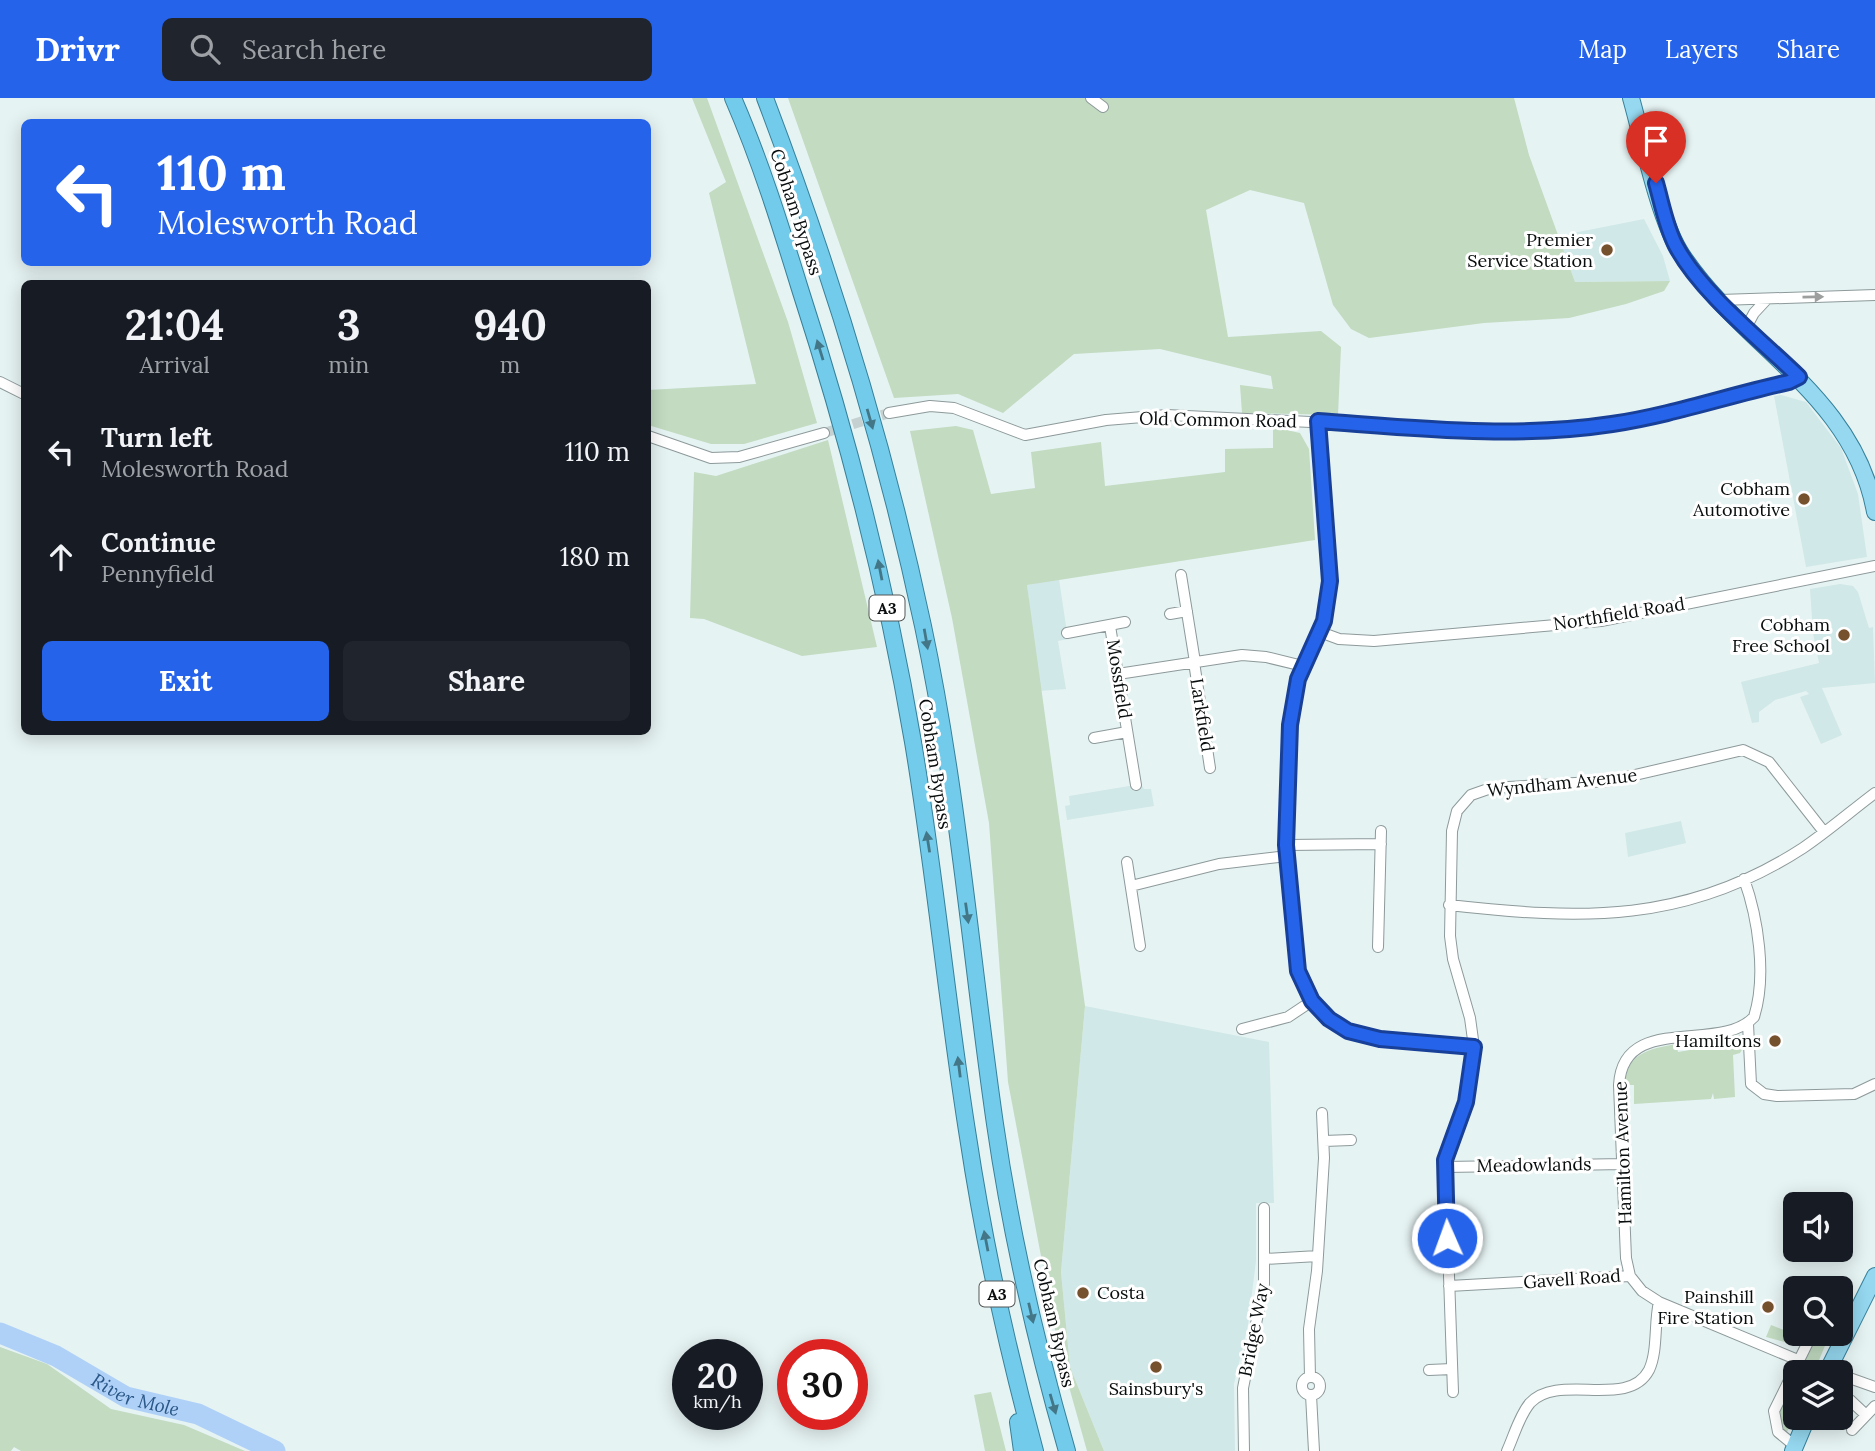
<!DOCTYPE html>
<style>
body{margin:0;font-family:Lora,serif;background:#20242c;color:#f1f3f6;height:100vh;display:flex;flex-direction:column;font-size:26px;white-space:nowrap}
*{box-sizing:border-box;margin:0}
p{font-size:23px;color:#9ea1a6}
.icon{flex:none;width:38px;height:38px;fill:none;stroke:currentColor;stroke-width:2;stroke-linecap:round;stroke-linejoin:round}
.map{position:relative;flex:1;overflow:hidden}
.drawer{position:absolute;left:21px;top:182px;width:630px;height:455px;display:flex;flex-direction:column;background:#171b24;border-radius:10px;box-shadow:0 4px 18px #0003}
.drawer>*{flex:none}
.guide{position:absolute;left:21px;top:21px;width:630px;height:147px;border-radius:10px;box-shadow:0 4px 18px #0003;background:#2563eb;color:#fff;overflow:hidden}
.controls{position:absolute;left:1783px;top:1094px;display:grid;gap:14px}
.controls a{display:grid;place-items:center;width:70px;height:70px;border-radius:10px;background:#171b24;box-shadow:0 4px 18px #0003;font-size:35px}
.speed{position:absolute;left:672px;top:1241px;display:flex;gap:14px;font-size:35px;font-weight:700;text-align:center}
.speed>*{display:grid;place-content:center;width:91px;height:91px;border-radius:50%;background:#171b24;box-shadow:0 4px 18px #0003;line-height:1}
.speed small{font-size:18px;font-weight:400}
.speed .limit{border:10px solid #d22;background:#fff;color:#111}
.pin{position:absolute;display:grid;place-items:center;width:60px;height:60px;color:#fff;margin:-72px -30px;border-radius:50% 50% 50% 0;rotate:-45deg;box-shadow:0 0 7px #0007}
.pin .icon{rotate:45deg}
.me{position:absolute;width:77px;margin:-38px;rotate:358deg;stroke-linejoin:round;filter:drop-shadow(0 0 5px #0008)}
.turn{display:flex;align-items:center;gap:24px;height:147px;padding:0 21px;font-size:32px}
.turn .icon{width:91px;height:91px;stroke-width:2.5}
.turn b{display:block;font-size:49px;line-height:60px}
.eta{display:flex;justify-content:space-evenly;align-items:center;height:119px;text-align:center}
.eta b{font-size:42px;font-weight:800;line-height:49px}
.primary-button{display:flex;gap:14px;margin-top:auto;padding:14px 21px}
.primary-button a{flex:1;height:80px;border-radius:10px;background:#2563eb;color:#fff;font-size:28px;font-weight:800;line-height:80px;text-align:center}
.primary-button a+a{background:#20242c;color:#f1f3f6}
ul{padding:0;list-style:none}
li{display:flex;align-items:center;gap:21px;height:105px;padding:0 21px}
li div{flex:1}
li b{display:block;font-size:26px}
li em{font-style:normal}
header{display:flex;align-items:center;gap:42px;box-sizing:border-box;height:98px;padding:0 35px;background:#2563eb;color:#fff}
header strong{font-size:33px}
nav{display:flex;gap:38px;margin-inline-start:auto;font-size:24px}
.search{width:490px;height:63px;background:#20242c;display:flex;align-items:center;gap:18px;box-sizing:border-box;padding:0 24px;border-radius:10px;color:#9ea1a6;font-size:26px}
.map>svg:first-child{display:block}
</style>
<header>
<strong>Drivr</strong>
<div class="search"><svg class="icon" aria-label="search" viewBox="0 0 24 24"><circle cx="10" cy="10" r="6"/><path d="M15 15l6 6"/></svg>Search here</div>
<nav><a>Map</a><a>Layers</a><a>Share</a></nav>
</header>
<div class="map">
<svg width="1875" height="1353" viewBox="0 0 1875 1353">
<rect width="100%" height="100%" fill="#e6f3f3"/>
<path fill="#d1e8e8" d="M1644,121L1663,158L1670,183L1575,184L1558,138Z
M1781,297L1806,304L1841,350L1858,396L1867,459L1806,469L1774,298Z
M1059,481L1068,541L1058,543L1066,591L1039,593L1027,487Z
M1840,486L1853,488L1858,494L1869,530L1873,529L1875,585L1822,590L1842,637L1821,646L1800,599L1809,596L1806,593L1775,602L1759,614V624L1752,625L1741,584L1819,565L1813,535L1810,491Z
M1141,686L1144,691H1151L1154,708L1067,722L1065,708L1070,707L1069,698Z
M1681,723L1686,745L1628,759L1625,735Z
M1085,908L1269,944L1274,1105H1256V1163L1248,1227L1234,1286L1235,1353H1104L1070,1269L1061,1174Z"/>
<path fill="#c2dbc1" d="M692,0H707L788,224L817,325L744,346H711L648,327V292L756,286L709,95L726,84Z
M788,0H1514L1529,57L1575,184L1670,183L1664,193L1626,206L1569,220L1484,225L1369,240L1351,231L1333,207L1304,105L1250,92L1206,112L1228,239L1321,233L1341,249L1338,317L1242,315L1240,287L1273,291L1271,278L1160,251L1074,256L1003,315L958,296L894,300Z
M956,328L973,332L991,396L1035,390L1031,354L1101,344L1105,388L1225,374V351L1273,350V329L1300,335L1309,351L1315,442L1027,487L1085,908L1061,1174L1070,1269L1104,1353H1087L1059,1253L1008,984L989,725L952,520L910,333Z
M828,342L877,549L802,558L704,521L690,520L694,374L716,378Z
M1732,936L1740,937L1745,947L1740,955L1733,957L1735,999L1714,1001L1713,995L1711,1001L1634,1006V987H1625C1626,955 1649,951 1676,946L1678,954L1726,946L1725,937Z
M1792,1214L1795,1215L1796,1236H1803L1788,1245L1766,1239L1771,1227L1784,1232Z
M1816,1236H1830L1814,1274H1797Z
M0,1249L47,1266L111,1311L184,1327L245,1353H21L14,1349L11,1353H0Z
M1795,1277V1318L1787,1334L1782,1332L1778,1314Z
M991,1294L1006,1353H985L974,1297Z"/>
<g fill="none" stroke-linecap="round" stroke-linejoin="round">
<path stroke="#b0d1f7" stroke-width="21" id="s1" d="M0,1235L56,1258L126,1299L198,1316L275,1353"/>
<path stroke="#c5d0d0" stroke-width="10" stroke-dasharray="10 5" stroke-linecap="butt" d="M824,335L889,315"/>
<g stroke="#8d999a" stroke-width="12">
<path id="minor" d="M1091,0L1103,9
M1720,202L1875,197
M1747,228L1754,215L1767,201
M0,284L24,296
M889,315L930,308L954,310L1025,337L1106,322L1167,317L1513,334L1613,326L1789,284L1799,279
M648,338L711,360L739,359L824,335
M1181,477L1195,564
M1170,516L1187,513
M1110,528L1136,687
M1320,534L1339,541L1374,543L1601,523L1875,468
M1067,535L1125,524
M1194,564L1210,670
M1118,576L1242,557L1266,559L1303,568
M1094,640L1127,634
M1381,746L1286,747L1298,873L1306,894L1320,913L1338,927L1359,936L1474,949
M1286,747L1288,663L1293,607L1298,581L1320,534L1329,497L1318,323
M1127,764L1140,848
M1131,788L1219,766L1287,758
M1449,807C1582,822 1686,826 1803,750C1828,733 1851,713 1875,695
M1378,849L1381,733
M1748,926L1751,986L1764,996L1777,998L1854,996L1875,986
M1242,931L1288,919L1312,903
M1324,1043L1351,1042
M1445,1069L1623,1066
M1265,1161L1318,1158
M1630,1178L1626,1160L1619,987C1623,914 1720,956 1754,919C1767,878 1758,820 1744,781
M1449,1188L1630,1178L1642,1193L1659,1204L1798,1262
M1429,1272L1452,1271
M1841,1277L1875,1289
M1310,1279L1309,1231L1317,1173L1324,1060L1322,1015
M1302 1288a9 9 0 1 1 18 0a9 9 0 1 1-18 0Z
M1453,1294L1445,1062L1466,1004L1474,949L1470,920L1453,861L1450,838L1452,733L1457,713L1471,697L1491,690L1609,683L1743,652L1769,664L1824,734
M1311,1297L1314,1353
M1850,1302L1866,1317
M1852,1332L1875,1308
M1795,1348L1778,1334L1774,1313L1812,1236
M1244,1353L1243,1290L1264,1186V1110
M1507,1353C1514,1338 1519,1318 1530,1305C1559,1274 1628,1312 1649,1272C1658,1253 1654,1225 1659,1204"/>
</g>
<g stroke="#36809a" stroke-width="18">
<path id="primary" d="M1631,0C1643,42 1659,123 1682,157C1743,249 1854,297 1875,414
M1827,1274L1875,1178
M1793,1353L1807,1320"/>
</g>
<g stroke="#36809a" stroke-width="18">
<path id="trunk" d="M733,0C760,62 780,126 800,191C848,339 887,490 913,644C935,775 947,908 968,1039C984,1145 1007,1250 1035,1353
M765,0C830,171 885,349 923,528C958,692 971,860 995,1026C1011,1137 1036,1245 1067,1353
M1018,1324L1022,1353"/>
</g>
<use href="#minor" stroke="#fff" stroke-width="10"/>
<use href="#primary" stroke="#95d8f0" stroke-width="16"/>
<use href="#trunk" stroke="#72cbeb" stroke-width="16"/>
</g>
<defs><path id="oneway-solid" d="M-6-.8H1V-3.2L6.5 0L1 3.2V.8H-6Z" transform="scale(1.75)"/></defs>
<use fill="#9d9e9e" href="#oneway-solid" transform="translate(1813 199) rotate(-1)"/>
<g fill="#437687">
<use href="#oneway-solid" transform="translate(820 252) rotate(-107)"/>
<use href="#oneway-solid" transform="translate(870 321) rotate(74)"/>
<use href="#oneway-solid" transform="translate(880 472) rotate(-101)"/>
<use href="#oneway-solid" transform="translate(926 541) rotate(80)"/>
<use href="#oneway-solid" transform="translate(928 744) rotate(-99)"/>
<use href="#oneway-solid" transform="translate(967 815) rotate(82)"/>
<use href="#oneway-solid" transform="translate(959 969) rotate(-97)"/>
<use href="#oneway-solid" transform="translate(986 1143) rotate(-101)"/>
<use href="#oneway-solid" transform="translate(1031 1215) rotate(77)"/>
<use href="#oneway-solid" transform="translate(1053 1306) rotate(74)"/>
</g>
<g fill="none" stroke-linecap="round" stroke-linejoin="round">
<g stroke="#184099" stroke-width="18">
<path id="route" d="M1447,1140L1445,1062L1466,1004L1474,949L1380,941L1348,933L1329,921L1312,903L1298,873L1286,747L1290,627L1298,581L1324,523L1330,483L1318,323C1416,330 1514,341 1612,326C1672,317 1730,297 1789,284L1799,279C1760,241 1701,195 1676,148C1666,129 1662,106 1656,85"/>
</g>
<use href="#route" stroke="#2563eb" stroke-width="12"/>
</g>
<g fill="#76512d" stroke="#fff" stroke-width="2.5">
<circle cx="1607" cy="152" r="7"/>
<circle cx="1804" cy="401" r="7"/>
<circle cx="1844" cy="537" r="7"/>
<circle cx="1775" cy="943" r="7"/>
<circle cx="1083" cy="1195" r="7"/>
<circle cx="1768" cy="1209" r="7"/>
<circle cx="1156" cy="1269" r="7"/>
</g>
<g text-anchor="middle" stroke-width="6" stroke-linejoin="round" paint-order="stroke">
<g fill="#fff" stroke="#535656" stroke-width="2">
<rect x="869.5" y="497.5" width="35" height="25" rx="5"/>
<rect x="979.5" y="1183.5" width="35" height="25" rx="5"/>
</g>
<g font-size="16" font-weight="bold" fill="#090d0d">
<text x="887" y="516">A3</text>
<text x="997" y="1202">A3</text>
</g>
<g font-size="18" fill="#090d0d" stroke="#fff">
<text transform="translate(796 114) rotate(72)" y="6">Cobham Bypass</text>
<text transform="translate(1218 322) rotate(1)" y="6">Old Common Road</text>
<text transform="translate(1619 516) rotate(-9)" y="6">Northfield Road</text>
<text transform="translate(1119 581) rotate(81)" y="6">Mossfield</text>
<text transform="translate(1202 617) rotate(81)" y="6">Larkfield</text>
<text transform="translate(935 666) rotate(81)" y="6">Cobham Bypass</text>
<text transform="translate(1562 685) rotate(-6)" y="6">Wyndham Avenue</text>
<text transform="translate(1623 1055) rotate(-92)" y="6">Hamilton Avenue</text>
<text transform="translate(1534 1067) rotate(-1)" y="6">Meadowlands</text>
<text transform="translate(1572 1181) rotate(-4)" y="6">Gavell Road</text>
<text transform="translate(1054 1225) rotate(77)" y="6">Cobham Bypass</text>
<text transform="translate(1254 1232) rotate(-79)" y="6">Bridge Way</text>
</g>
<g font-size="18" fill="#090d0d" stroke="#fff" text-anchor="end">
<text x="1593" y="148">Premier<tspan x="1593" dy="21">Service Station</tspan></text>
<text x="1790" y="397">Cobham<tspan x="1790" dy="21">Automotive</tspan></text>
<text x="1830" y="533">Cobham<tspan x="1830" dy="21">Free School</tspan></text>
<text x="1761" y="949">Hamiltons</text>
<text x="1097" y="1201" text-anchor="start">Costa</text>
<text x="1754" y="1205">Painshill<tspan x="1754" dy="21">Fire Station</tspan></text>
<text x="1156" y="1297" text-anchor="middle">Sainsbury's</text>
</g>
<g font-size="19" font-style="italic" fill="#295787" stroke="#fff">
<text dy="7" stroke="none"><textPath href="#s1" startOffset="150">River Mole</textPath></text>
</g>
</g>
</svg>
<div class="controls">
<a><svg class="icon" aria-label="sound" viewBox="0 0 24 24"><path d="M4 9h4l5-4v14l-5-4H4zM17 9q2 3 0 6"/></svg></a>
<a><svg class="icon" aria-label="search" viewBox="0 0 24 24"><circle cx="10" cy="10" r="6"/><path d="M15 15l6 6"/></svg></a>
<a><svg class="icon" aria-label="layers" viewBox="0 0 24 24"><path d="M12 4l9 5-9 5-9-5zM3 14l9 5 9-5"/></svg></a>
</div>
<div class="speed"><div>20<small>km/h</small></div><div class="limit">30</div></div>
<div class="pin" style="left:1656px;top:85px;background:#d93025"><svg class="icon" aria-label="arrive" viewBox="0 0 24 24"><path d="M6 21V4h12l-3 4 3 4H6"/></svg></div>
<svg class="me" style="left:1447px;top:1140px" viewBox="-20 -20 40 40"><circle r="17" fill="#2563eb" stroke="#fff" stroke-width="3"/><path d="M0-11L8 9 0 5-8 9z" fill="#fff"/></svg>
<div class="guide">
<div class="turn"><svg class="icon" aria-label="left" viewBox="0 0 24 24"><path d="M17 20v-9H6M10 6l-5 5 5 5"/></svg><div><b>110 m</b>Molesworth Road</div></div>
</div>
<section class="drawer">
<div class="eta">
<div><b>21:04</b><p>Arrival</p></div>
<div><b>3</b><p>min</p></div>
<div><b>940</b><p>m</p></div>
</div>
<ul>
<li><svg class="icon" aria-label="left" viewBox="0 0 24 24"><path d="M17 20v-9H6M10 6l-5 5 5 5"/></svg><div><b>Turn left</b><p>Molesworth Road</p></div><em>110 m</em></li>
<li><svg class="icon" aria-label="ahead" viewBox="0 0 24 24"><path d="M12 20V5M6 11l6-6 6 6"/></svg><div><b>Continue</b><p>Pennyfield</p></div><em>180 m</em></li>
</ul>
<div class="primary-button"><a>Exit</a><a>Share</a></div>
</section>
</div>
